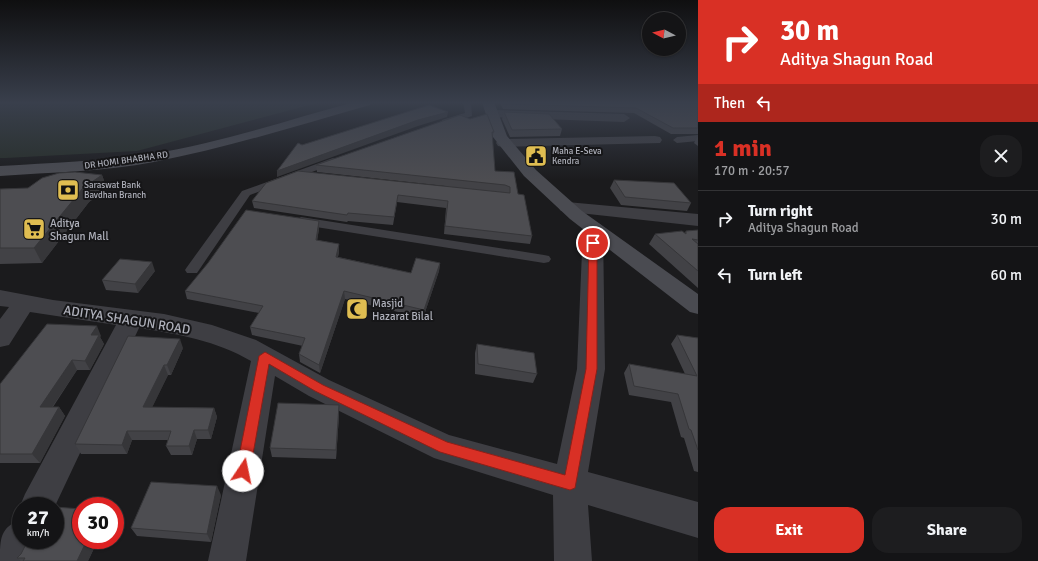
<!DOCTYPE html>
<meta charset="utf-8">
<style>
body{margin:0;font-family:Signika,sans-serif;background:#1d1d1f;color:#f1f3f6;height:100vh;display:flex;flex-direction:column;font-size:15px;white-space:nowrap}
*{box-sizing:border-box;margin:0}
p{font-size:13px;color:#9d9ea1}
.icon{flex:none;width:22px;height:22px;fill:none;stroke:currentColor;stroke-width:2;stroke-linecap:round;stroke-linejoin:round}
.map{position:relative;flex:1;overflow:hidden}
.sheet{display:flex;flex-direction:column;background:#141416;width:340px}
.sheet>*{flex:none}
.hud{background:#d93025;color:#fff;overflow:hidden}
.needle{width:26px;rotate:277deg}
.tools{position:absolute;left:642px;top:12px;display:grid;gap:8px}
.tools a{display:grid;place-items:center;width:44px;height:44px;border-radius:50%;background:#141416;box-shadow:0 1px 3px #0004,0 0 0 1px #333335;font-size:20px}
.speed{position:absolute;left:12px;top:497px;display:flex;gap:8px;font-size:20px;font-weight:700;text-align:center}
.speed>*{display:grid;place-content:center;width:52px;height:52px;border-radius:50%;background:#141416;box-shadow:0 1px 3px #0004,0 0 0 1px #333335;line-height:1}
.speed small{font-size:10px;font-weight:400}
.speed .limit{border:6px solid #d22;background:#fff;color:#111}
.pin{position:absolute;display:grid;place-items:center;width:34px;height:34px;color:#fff;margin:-17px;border:2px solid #fff;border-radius:50%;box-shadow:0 1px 4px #0007}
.me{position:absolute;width:44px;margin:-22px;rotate:11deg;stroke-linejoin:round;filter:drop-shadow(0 0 3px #0008)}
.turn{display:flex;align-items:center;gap:14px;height:84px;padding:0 16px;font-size:18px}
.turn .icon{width:52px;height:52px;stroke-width:2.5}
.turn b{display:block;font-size:28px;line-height:34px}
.then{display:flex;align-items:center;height:38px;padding:0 16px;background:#0003;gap:8px;font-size:15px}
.round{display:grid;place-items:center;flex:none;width:42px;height:42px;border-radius:16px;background:#1d1d1f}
.overview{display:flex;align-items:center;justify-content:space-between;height:68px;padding:0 16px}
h1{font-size:24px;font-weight:700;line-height:30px;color:#d93025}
.action{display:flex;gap:8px;margin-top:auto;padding:8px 16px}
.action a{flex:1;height:46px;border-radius:16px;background:#d93025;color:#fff;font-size:16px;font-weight:700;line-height:46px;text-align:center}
.action a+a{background:#1d1d1f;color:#f1f3f6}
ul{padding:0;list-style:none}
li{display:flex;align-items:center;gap:12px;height:56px;padding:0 16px;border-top:1px solid #333335}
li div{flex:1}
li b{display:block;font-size:15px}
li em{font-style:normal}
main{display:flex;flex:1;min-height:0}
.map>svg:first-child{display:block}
</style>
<main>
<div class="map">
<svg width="698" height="561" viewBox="0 0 698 561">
<rect width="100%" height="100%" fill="#1b1b1d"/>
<path fill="#272e29" d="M0,102H321L137,151L6,158H0Z"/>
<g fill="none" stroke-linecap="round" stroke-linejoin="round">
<path fill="#3e3e43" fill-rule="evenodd" d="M463,102H471L472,116L448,124H442V120L465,113Z
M698,135V141L677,143L673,140L677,137Z
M333,158L338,161L336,163L250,195L197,273H187L185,270L187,267L242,191Z
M301,217L544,255L549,256L551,259L549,262L544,263L297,224L295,221Z"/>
<path fill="#3e3e43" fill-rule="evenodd" d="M493,110L624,114L630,118L624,122L489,117L487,114Z
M655,136L660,137L662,140L660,143L503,147L498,146L496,143L498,140L503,139Z
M567,202L698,214V226L561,211L558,207L561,203Z
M593,222L600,224L603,228L605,369L588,472L698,502V538L588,505L592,561H554L553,495L434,458L309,396L275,376L246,561H208L251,361C217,341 178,334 139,328L55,506H21V509L20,506L25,494L116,325L30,312L9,345L0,347V319L9,307L0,306V290L53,300L164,314L212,325L256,340L329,380L449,435L557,464L577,369L583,228L586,224Z
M21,519V540H38L29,561H0C0,538 0,528 21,519Z"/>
<path fill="#4a4b51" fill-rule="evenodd" d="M354,102H372L370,105C299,125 227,148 154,162C104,172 51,172 0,176V166C51,163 101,161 151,154C220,143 288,120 354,102Z
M482,102H494L507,136L536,170L582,211L698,294V314L690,312L570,219L524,176L493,137Z"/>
</g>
<path fill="#424246" d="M502,102H698V134H671L634,113L503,109L501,105Z
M504,112L562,129L560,136L510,137L502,119Z
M460,115L494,132L492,138L495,171L518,194L532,236L530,244L444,234L446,208L397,202L393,225L348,221L347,222L254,208L252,201L445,186L317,172L316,165Z
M697,137H698V146L694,143Z
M102,175L107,189L89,202L42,263L0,264V189L28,188Z
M614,180L691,203L687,211L621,205L610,188Z
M319,229L317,240L339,244V252L338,257L411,273L440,263L439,271L423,318L345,299L320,373L300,362L299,354L303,346L252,335L250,327L259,313L187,299L185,291Z
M698,230V288L649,244L655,234L685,233L686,231Z
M155,271L138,293L106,290L102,280Z
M677,335L698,338V472L694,471L684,438L681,437L671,402L629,395L624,373L629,364L685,374L671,344Z
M101,336L100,337L104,344L90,370H77L53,407H59L65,416L40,463H0V384Z
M477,344L537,374L533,383L475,374V353Z
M183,348L171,375H168L152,407L214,408L217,417L211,439H197L192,455H171L166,446L168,440H132L127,454H81L75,444Z
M339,415L336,459L272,457L270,448Z
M221,495L211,542L137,536L131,528Z
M81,540H98L88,561H21L17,558Z"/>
<path fill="#363639" d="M448,112L447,117L418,126L277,177V171L418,120Z
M102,175L107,189L89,202L42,263L34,248L83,188Z
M319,221V229L316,248V240Z
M339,244V252L336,265V257Z
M152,262L155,271L138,293L135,284Z
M440,263L439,271L423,318L424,310Z
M344,291L345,299L320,373L319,365Z
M97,326L101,336L100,337L104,344L90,370L85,361L91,335Z
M180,339L183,348L171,375L167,365Z
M72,360L77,370L46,416L40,407Z
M164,365L168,375L148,416L143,407Z
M339,405V415L336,459V450Z
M59,407L65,416L40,463L32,454Z
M214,408L217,417L211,439L208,430Z
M194,430L197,439L192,455L189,446Z
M127,431L132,440L127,454L122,445Z
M217,486L221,495L211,542L207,534Z
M87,540H98L88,561H77Z"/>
<path fill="#4d4d51" stroke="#363639" d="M503,102H698V128H673L636,108L504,104Z
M429,105L448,112L418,120L277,171L298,143L302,145Z
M504,112L549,114L562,129L512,130Z
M487,114L494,132H492L495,171L514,172L518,194L524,195L532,236L445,226L448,201L398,195L394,217L348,213L347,215L252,201L266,183L298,171L510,193V187L505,185L316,165L460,115L470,119Z
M75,172L102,175L83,188L34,248H0V189L28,188L42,178L59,173Z
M614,180L674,183L691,203L625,197Z
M246,210L319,221L316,240L339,244L336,257L411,273L416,258L440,263L424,310L344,291L319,365L299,354L305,338L250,327L263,306L185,291L208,263Z
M698,230V240L692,239L698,244V271L655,234L682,231L686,234V231Z
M120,259L152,262L135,284L102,280Z
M47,324L97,326L91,335H99L85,361L72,360L40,407H59L32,454H0V384Z
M677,335L698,338V450L691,430L689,429L678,394L634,386L629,364L697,376Z
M128,336L180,339L167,365H164L143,407L214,408L208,430H194L189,446H166L171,431H127L122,445L75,444Z
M477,344L534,353L537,374L478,364Z
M278,403L339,405L336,450L270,448Z
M151,482L217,486L207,534L131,528Z
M55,507L81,509V540H87L77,561H23L25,558H17L21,554L28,540H55Z"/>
<linearGradient id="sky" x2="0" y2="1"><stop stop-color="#0f0f10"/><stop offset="0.57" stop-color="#393f4c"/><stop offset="1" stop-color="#393f4c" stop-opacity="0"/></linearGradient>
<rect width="698" height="180" fill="url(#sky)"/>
<path fill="#d93025" stroke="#8d1f18" d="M593,241L597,243V369L575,488L570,490L440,452L315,391L269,364L250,471L248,476L243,478L238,476L236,471L259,356L265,352L323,385L447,442L565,475L586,369L589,243Z"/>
<defs>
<g id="civic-square" transform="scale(1.15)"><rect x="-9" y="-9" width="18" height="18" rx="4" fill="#dfbd51" stroke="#161618"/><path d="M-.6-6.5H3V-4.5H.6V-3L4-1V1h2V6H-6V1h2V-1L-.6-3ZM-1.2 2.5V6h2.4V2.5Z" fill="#111"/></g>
<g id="bank-square" transform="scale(1.15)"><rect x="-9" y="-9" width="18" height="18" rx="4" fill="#dfbd51" stroke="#161618"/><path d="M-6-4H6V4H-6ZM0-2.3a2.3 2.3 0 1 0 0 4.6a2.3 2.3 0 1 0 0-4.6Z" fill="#111"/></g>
<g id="supermarket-square" transform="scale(1.15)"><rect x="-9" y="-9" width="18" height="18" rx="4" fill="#dfbd51" stroke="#161618"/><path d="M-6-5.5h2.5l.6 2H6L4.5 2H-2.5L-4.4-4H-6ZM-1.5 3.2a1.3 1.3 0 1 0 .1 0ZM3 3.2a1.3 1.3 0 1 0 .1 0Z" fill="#111"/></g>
<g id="mosque-square" transform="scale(1.15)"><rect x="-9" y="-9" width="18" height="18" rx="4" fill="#dfbd51" stroke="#161618"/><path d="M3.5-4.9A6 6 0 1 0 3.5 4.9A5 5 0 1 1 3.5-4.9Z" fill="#111"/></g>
</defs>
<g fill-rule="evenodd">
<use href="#civic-square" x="536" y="156"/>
<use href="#bank-square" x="68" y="190"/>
<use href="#supermarket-square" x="34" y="229"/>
<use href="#mosque-square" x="357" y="309"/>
</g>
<g text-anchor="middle" stroke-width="4" stroke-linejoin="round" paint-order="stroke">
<g font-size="9" fill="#afb1bb" stroke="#161618" text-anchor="start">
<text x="552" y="154">Maha E-Seva<tspan x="552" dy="10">Kendra</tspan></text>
<text x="84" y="188">Saraswat Bank<tspan x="84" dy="10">Bavdhan Branch</tspan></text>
</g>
<g font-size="9" fill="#afb1bb" stroke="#161618">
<text transform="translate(126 160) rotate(-8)" y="3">DR HOMI BHABHA RD</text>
</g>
<g font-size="11" fill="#afb1bb" stroke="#161618" text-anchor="start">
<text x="50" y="227">Aditya<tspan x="50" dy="13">Shagun Mall</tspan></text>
<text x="372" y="307">Masjid<tspan x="372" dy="13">Hazarat Bilal</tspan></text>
</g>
<g font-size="13" fill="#afb1bb" stroke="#161618">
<text transform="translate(127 319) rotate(9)" y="5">ADITYA SHAGUN ROAD</text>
</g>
</g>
</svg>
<div class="tools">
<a><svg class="needle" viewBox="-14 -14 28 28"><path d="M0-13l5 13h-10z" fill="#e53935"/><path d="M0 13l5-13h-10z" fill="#9d9ea1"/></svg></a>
</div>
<div class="speed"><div>27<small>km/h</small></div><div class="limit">30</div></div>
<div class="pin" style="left:593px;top:243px;background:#d93025"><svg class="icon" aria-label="arrive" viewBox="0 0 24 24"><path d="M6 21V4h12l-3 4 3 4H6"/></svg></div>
<svg class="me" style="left:243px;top:471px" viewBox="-20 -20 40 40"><circle r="19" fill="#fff"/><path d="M0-13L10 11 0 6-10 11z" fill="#d93025"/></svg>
</div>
<section class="sheet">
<div class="hud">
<div class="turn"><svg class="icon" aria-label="right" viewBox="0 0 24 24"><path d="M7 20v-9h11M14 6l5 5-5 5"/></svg><div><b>30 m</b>Aditya Shagun Road</div></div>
<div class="then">Then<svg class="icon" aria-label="left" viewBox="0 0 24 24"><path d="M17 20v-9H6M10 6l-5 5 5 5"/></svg></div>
</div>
<div class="overview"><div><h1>1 min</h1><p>170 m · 20:57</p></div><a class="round"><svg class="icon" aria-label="close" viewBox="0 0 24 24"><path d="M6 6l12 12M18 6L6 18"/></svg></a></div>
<ul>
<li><svg class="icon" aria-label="right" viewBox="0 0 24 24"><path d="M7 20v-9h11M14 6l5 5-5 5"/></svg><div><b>Turn right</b><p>Aditya Shagun Road</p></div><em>30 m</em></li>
<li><svg class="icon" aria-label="left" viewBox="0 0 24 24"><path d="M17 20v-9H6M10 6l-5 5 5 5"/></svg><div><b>Turn left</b></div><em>60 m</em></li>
</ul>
<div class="action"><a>Exit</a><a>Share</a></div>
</section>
</main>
